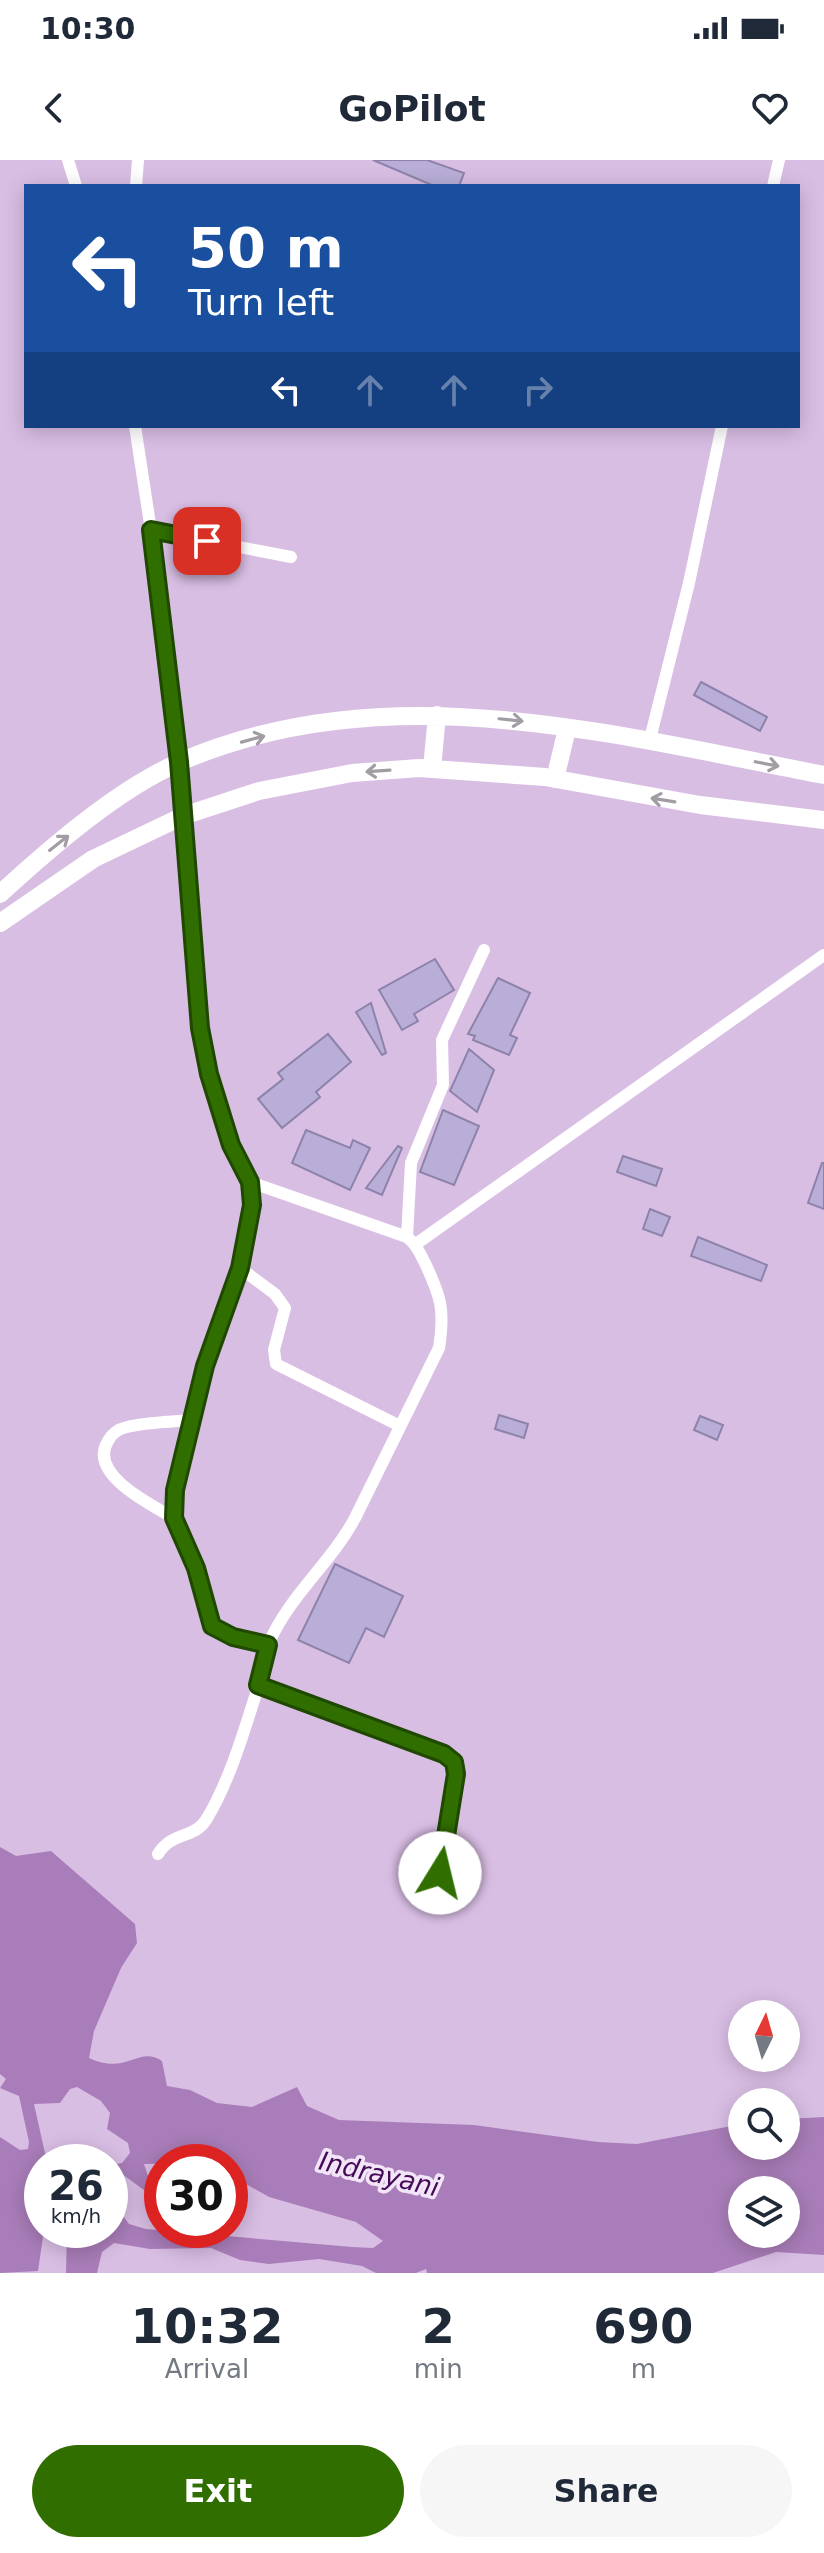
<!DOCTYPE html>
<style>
body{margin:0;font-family:"DejaVu Sans",sans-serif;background:#f6f6f7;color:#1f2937;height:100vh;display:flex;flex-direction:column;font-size:30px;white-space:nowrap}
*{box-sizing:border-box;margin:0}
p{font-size:26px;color:#747a83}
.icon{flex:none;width:44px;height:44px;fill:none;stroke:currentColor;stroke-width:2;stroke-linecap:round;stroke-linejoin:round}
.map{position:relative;height:2113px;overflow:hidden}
.sheet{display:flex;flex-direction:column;background:#fff;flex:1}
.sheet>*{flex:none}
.hud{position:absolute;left:24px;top:24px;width:776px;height:244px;border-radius:0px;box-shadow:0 4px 20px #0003;background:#1a4fa0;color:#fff;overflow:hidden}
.needle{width:52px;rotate:5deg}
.buttons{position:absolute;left:728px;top:1840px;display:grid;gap:16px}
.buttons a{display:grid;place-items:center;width:72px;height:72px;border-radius:50%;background:#fff;box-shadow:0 4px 20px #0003;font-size:40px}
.speed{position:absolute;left:24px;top:1984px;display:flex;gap:16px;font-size:40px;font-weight:700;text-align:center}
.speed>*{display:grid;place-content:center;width:104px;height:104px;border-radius:50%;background:#fff;box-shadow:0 4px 20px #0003;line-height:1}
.speed small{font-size:20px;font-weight:400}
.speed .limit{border:12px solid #d22;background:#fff;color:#111}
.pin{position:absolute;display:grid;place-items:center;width:68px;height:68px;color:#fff;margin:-34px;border-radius:16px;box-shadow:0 4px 12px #0006}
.me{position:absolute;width:88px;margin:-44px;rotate:9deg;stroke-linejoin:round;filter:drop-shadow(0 0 6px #0008)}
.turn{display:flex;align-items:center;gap:28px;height:168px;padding:0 32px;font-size:36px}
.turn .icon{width:104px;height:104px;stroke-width:2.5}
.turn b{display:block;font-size:56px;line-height:68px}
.lanes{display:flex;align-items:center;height:76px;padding:0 32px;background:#0003;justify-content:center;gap:40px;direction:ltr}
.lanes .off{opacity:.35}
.eta{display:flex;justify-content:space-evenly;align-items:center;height:136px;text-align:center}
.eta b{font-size:48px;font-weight:800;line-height:56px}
.action{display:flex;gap:16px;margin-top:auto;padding:16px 32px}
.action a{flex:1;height:92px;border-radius:48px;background:#306e00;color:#fff;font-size:32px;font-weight:800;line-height:92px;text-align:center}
.action a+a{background:#f6f6f7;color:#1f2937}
.status{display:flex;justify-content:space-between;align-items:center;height:56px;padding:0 40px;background:#fff;direction:ltr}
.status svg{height:22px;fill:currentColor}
header{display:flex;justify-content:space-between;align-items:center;height:104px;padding:0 32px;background:#fff;font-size:36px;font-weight:800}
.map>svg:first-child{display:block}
</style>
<div class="status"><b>10:30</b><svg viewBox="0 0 49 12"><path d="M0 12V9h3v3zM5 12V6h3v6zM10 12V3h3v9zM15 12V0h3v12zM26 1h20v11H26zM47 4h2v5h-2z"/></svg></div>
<header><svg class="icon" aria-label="back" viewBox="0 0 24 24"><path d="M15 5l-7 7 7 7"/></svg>GoPilot<svg class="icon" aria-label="heart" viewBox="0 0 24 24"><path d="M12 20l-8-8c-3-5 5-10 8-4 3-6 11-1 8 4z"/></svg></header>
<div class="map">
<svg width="824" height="2113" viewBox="0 0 824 2113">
<rect width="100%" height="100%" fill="#d9bee4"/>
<path fill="#a97db9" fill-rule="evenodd" d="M0,1687L16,1696L51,1691L135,1764L137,1783L121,1808L94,1871L89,1898C127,1916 138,1885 162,1901L167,1926L190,1930L217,1943L252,1947L297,1927L307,1946L339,1960L474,1965L598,1982L637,1984L742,1964V1986H786V1959L824,1957V2095L776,2092L713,2113H427L426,2109L416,2113H376L362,2106L319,2099L269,2104L240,2100L211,2088L150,2089L114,2083L102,2092L97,2113H66L67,2070H110V2039L129,2064L146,2069L352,2087L373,2088L383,2081L356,2062L269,2037L230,2015V2002L144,2004L152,2028L148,2033L122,2014L110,2016V2005L122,2003L130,1993L128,1983L107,1969L110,1953L101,1941L77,1927L70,1929L60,1943L34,1944L47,2002H42L44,2070L38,2111L0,2113V1977L20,1990L28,1989L29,1982L19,1936L0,1928L6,1919L0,1914ZM742,2030H786V2074H742Z"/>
<path fill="#b8aed7" stroke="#8d83aa" stroke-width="2" d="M373,0H427L464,13L459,26H434Z
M701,522L767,557L760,571L694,535Z
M435,799L454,830L414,854L418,861L402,870L379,830Z
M498,818L530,833L510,875L517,878L509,895L473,880L475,876L468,874Z
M371,843L386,893L382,895L356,852Z
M328,874L351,902L316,932L320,937L282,968L258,939L283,919L278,913Z
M469,889L494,910L477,952L450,931Z
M443,950L479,966L454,1025L420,1012Z
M306,970L350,988L353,980L370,988L350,1030L292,1003Z
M398,986L402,988L382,1035L366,1028Z
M623,996L662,1009L656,1026L617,1012Z
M822,1003H824V1049L808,1043Z
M650,1049L670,1057L662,1076L643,1069Z
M698,1077L767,1105L761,1121L691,1096Z
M499,1255L528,1264L524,1278L495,1269Z
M700,1256L723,1265L717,1280L694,1270Z
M335,1404L403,1436L384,1477L366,1468L349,1503L298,1480Z"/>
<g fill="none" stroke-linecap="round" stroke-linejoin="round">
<path stroke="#fff" stroke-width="12" d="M68,0L76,26
M136,26L138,0
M773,26L779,0
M135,266L161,436L179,602L200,868L209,914L231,985L250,1022L252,1045L240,1108L205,1206L175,1330L174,1358L196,1408L212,1466L233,1477L268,1485
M151,370L291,397
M649,583L689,423L722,266
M407,1077L411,1003L443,925L442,880L484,790
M416,1084L824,795
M240,1108L275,1134L285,1148L274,1190L276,1204L400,1266
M174,1358C152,1345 87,1314 108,1281C112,1273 118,1269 127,1267C147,1262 169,1262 190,1260
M258,1525L450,1597L456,1614L440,1713
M158,1694C172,1671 194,1679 206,1660C230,1621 245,1568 259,1524C263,1511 263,1496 269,1483C289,1436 331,1403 355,1358L439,1188C445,1150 441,1137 425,1103C419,1092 417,1085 407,1077L250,1022"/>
<path stroke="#fff" stroke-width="18" d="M432,609L437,555
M555,619L567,569
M0,734C50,688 118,629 180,602C387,512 614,575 824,615
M0,763L93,699L183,656L259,631L352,613L419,608L545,617L700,645L824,660"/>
</g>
<defs><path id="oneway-shaft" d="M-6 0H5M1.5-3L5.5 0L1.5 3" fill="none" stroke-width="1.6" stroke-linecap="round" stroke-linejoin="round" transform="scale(2)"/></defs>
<g stroke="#a29da4">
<use href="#oneway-shaft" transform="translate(511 560) rotate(6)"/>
<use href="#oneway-shaft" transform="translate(253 579) rotate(-15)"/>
<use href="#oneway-shaft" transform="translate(767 604) rotate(11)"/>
<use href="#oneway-shaft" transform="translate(378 611) rotate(176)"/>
<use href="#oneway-shaft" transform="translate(663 640) rotate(-171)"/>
<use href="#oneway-shaft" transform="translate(59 683) rotate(-38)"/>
</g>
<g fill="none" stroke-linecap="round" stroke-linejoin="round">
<g stroke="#1f4800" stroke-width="20">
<path id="route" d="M207,381L151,370L179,602L200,868L209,914L231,985L250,1022L252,1045L240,1108L205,1206L175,1330L174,1358L196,1408L212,1466L233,1477L268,1485L258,1525L444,1594L454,1602L456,1614L440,1713"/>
</g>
<use href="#route" stroke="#306e00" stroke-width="14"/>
</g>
<g text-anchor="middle" stroke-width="7" stroke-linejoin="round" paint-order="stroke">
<g font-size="26" font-style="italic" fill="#450b57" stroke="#f2e5f8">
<text transform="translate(379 2014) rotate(13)" y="9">Indrayani</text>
</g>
</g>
</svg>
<div class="buttons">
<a><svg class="needle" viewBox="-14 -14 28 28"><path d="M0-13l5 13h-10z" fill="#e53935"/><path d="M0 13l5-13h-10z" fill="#747a83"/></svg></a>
<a><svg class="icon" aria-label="search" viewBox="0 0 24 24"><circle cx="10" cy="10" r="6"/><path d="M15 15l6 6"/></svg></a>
<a><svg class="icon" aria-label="layers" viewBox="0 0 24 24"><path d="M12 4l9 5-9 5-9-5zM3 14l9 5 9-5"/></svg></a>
</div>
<div class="speed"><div>26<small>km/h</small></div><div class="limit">30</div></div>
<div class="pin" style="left:207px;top:381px;background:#d93025"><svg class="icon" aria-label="arrive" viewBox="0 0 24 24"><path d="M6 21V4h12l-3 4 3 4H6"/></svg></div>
<svg class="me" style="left:440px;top:1713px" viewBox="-20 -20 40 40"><circle r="19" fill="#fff"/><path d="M0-13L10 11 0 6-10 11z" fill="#306e00"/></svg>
<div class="hud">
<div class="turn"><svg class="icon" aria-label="left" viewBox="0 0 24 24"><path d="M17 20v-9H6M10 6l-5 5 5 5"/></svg><div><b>50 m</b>Turn left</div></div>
<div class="lanes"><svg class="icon" aria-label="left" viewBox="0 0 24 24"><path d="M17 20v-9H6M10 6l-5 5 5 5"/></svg><svg class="icon off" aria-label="ahead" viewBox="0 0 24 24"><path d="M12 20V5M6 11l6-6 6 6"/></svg><svg class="icon off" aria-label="ahead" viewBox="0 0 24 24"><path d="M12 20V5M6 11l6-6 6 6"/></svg><svg class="icon off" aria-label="right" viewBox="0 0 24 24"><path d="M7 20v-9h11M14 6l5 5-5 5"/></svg></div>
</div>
</div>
<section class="sheet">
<div class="eta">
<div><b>10:32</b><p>Arrival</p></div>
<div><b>2</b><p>min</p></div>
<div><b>690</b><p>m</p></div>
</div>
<div class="action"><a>Exit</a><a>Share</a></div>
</section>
